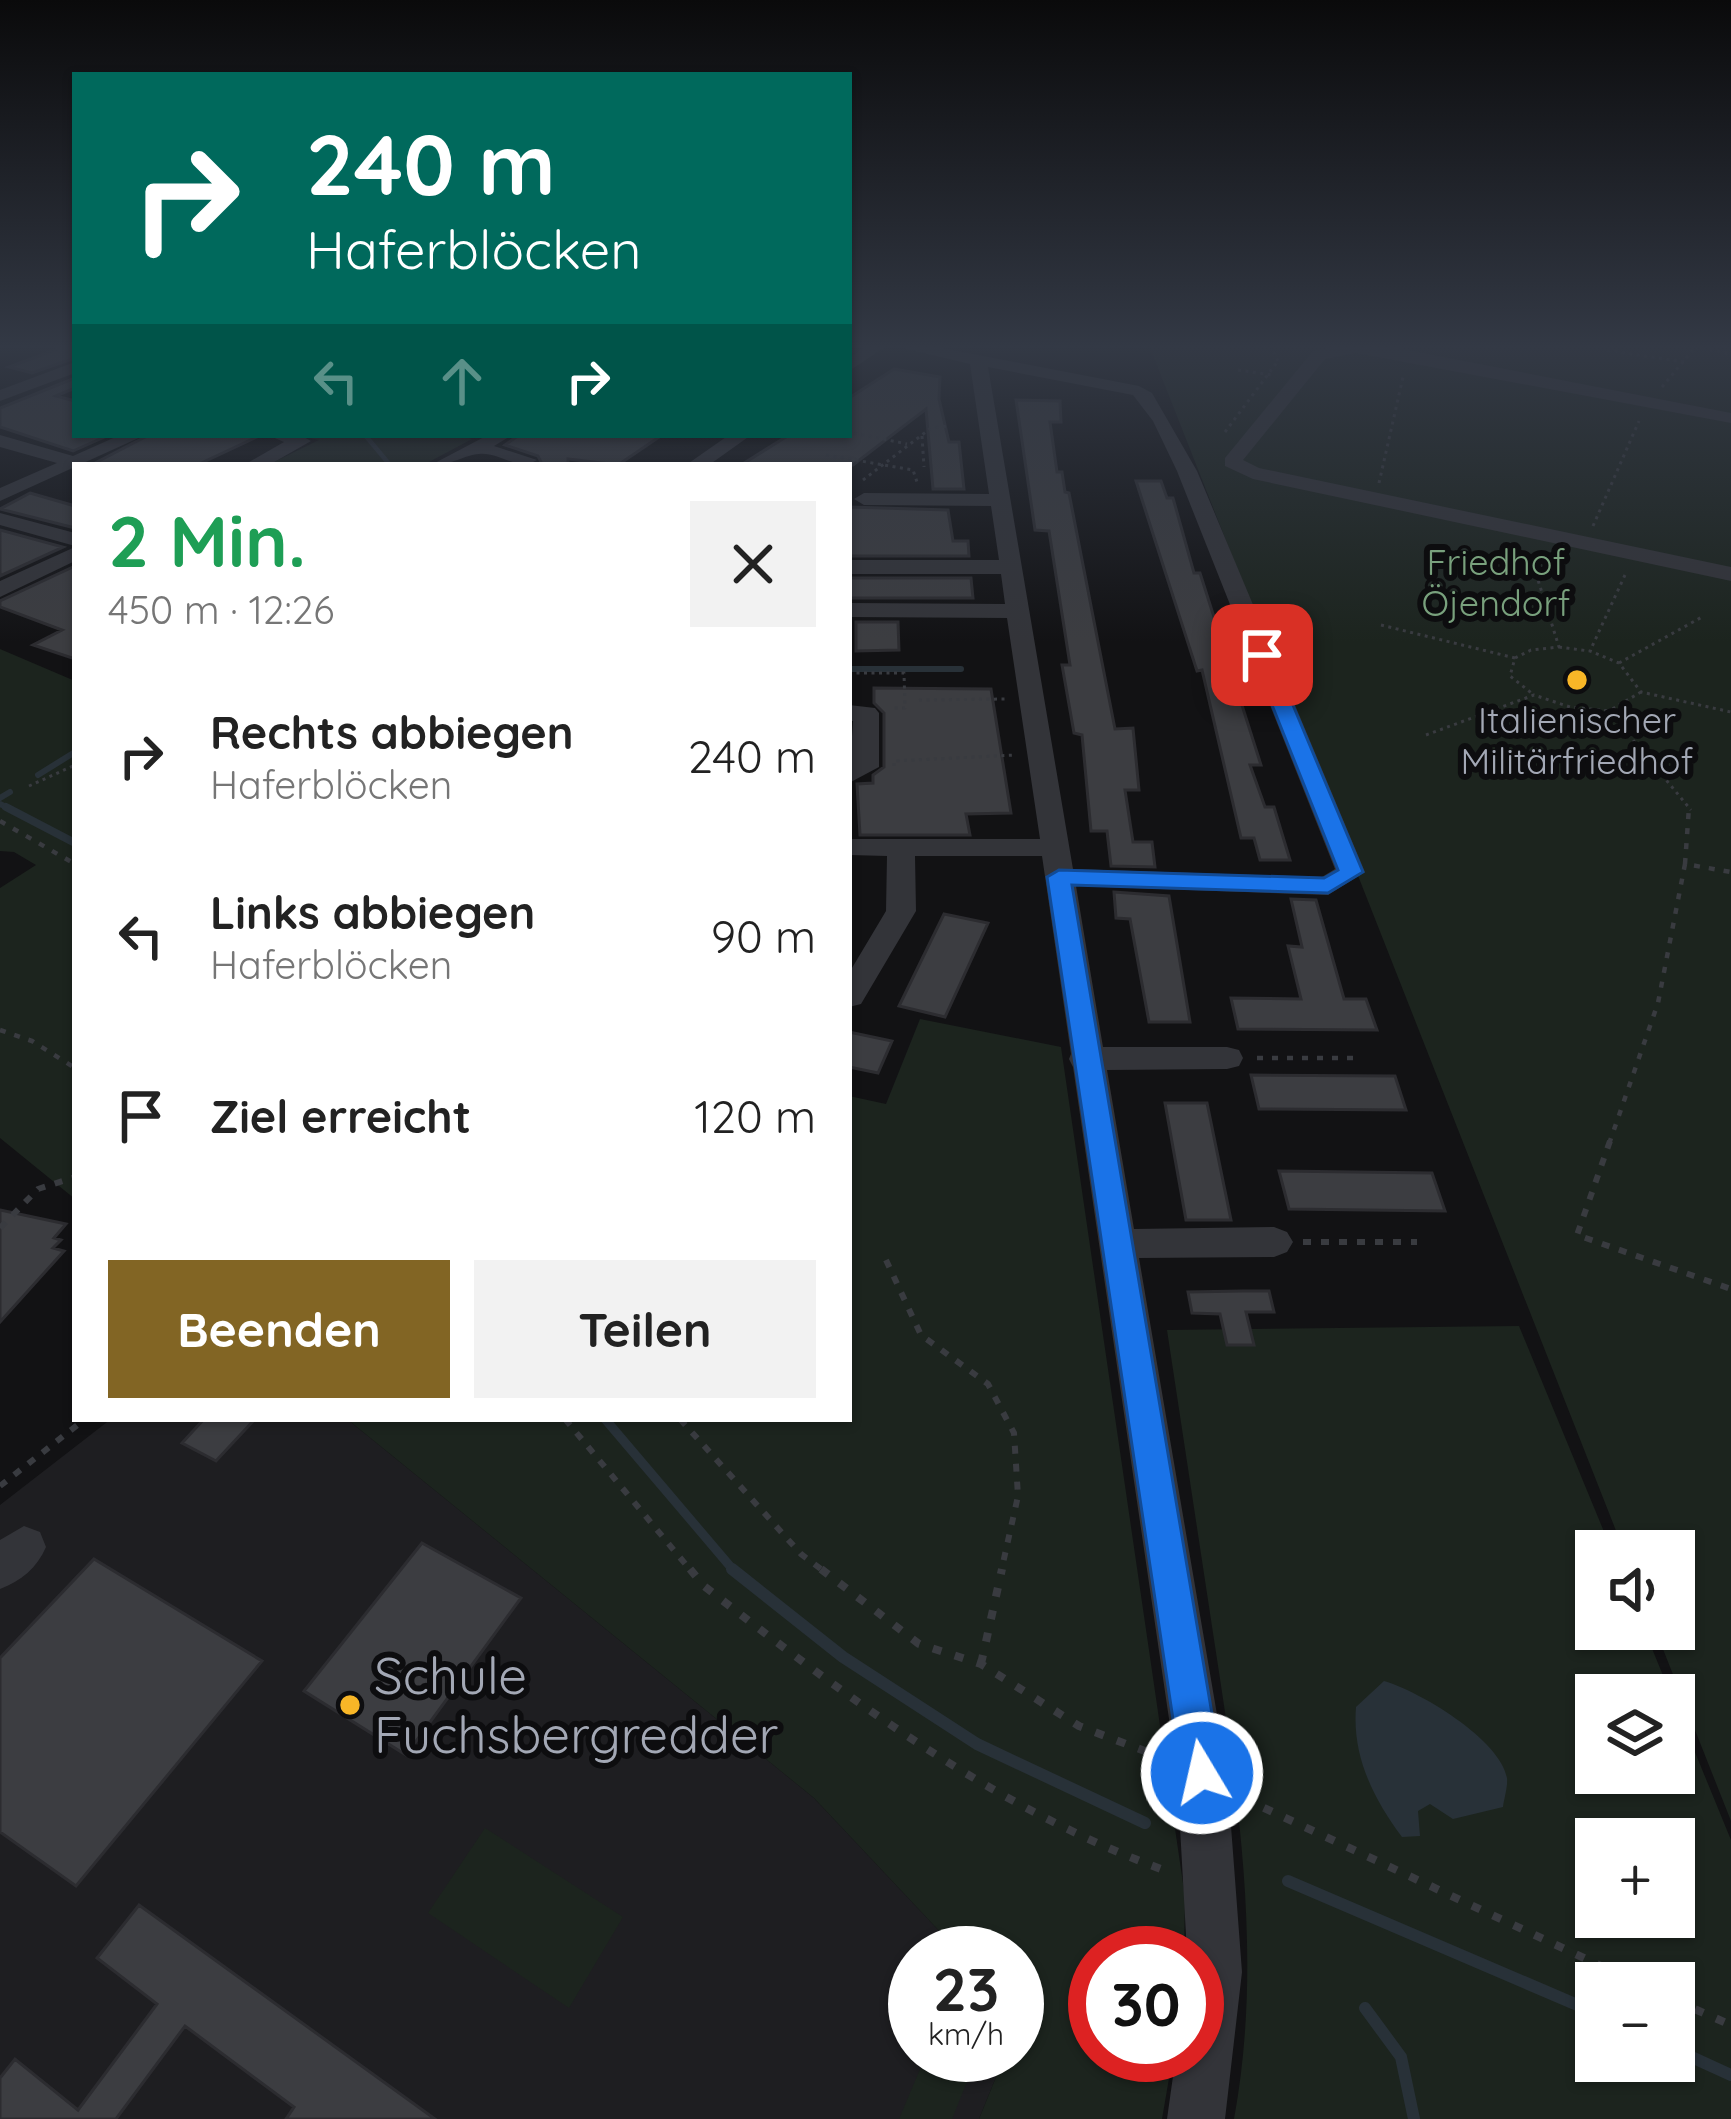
<!DOCTYPE html>
<html lang="de">
<meta charset="utf-8">
<style>
body{margin:0;font-family:Quicksand,sans-serif;background:#f2f2f2;color:#222;height:100vh;display:flex;flex-direction:column;font-size:45px;white-space:nowrap}
*{box-sizing:border-box;margin:0}
p{font-size:39px;color:#767676}
.icon{flex:none;width:66px;height:66px;fill:none;stroke:currentColor;stroke-width:2;stroke-linecap:round;stroke-linejoin:round}
.map{position:relative;flex:1;overflow:hidden}
.drawer{position:absolute;left:72px;top:462px;width:780px;height:960px;display:flex;flex-direction:column;background:#fff;border-radius:0px;box-shadow:0 3px 9px #0004}
.drawer>*{flex:none}
.top-card{position:absolute;left:72px;top:72px;width:780px;height:366px;border-radius:0px;box-shadow:0 3px 9px #0004;background:#00695c;color:#fff;overflow:hidden}
.fabs{position:absolute;left:1575px;top:1530px;display:grid;gap:24px}
.fabs a{display:grid;place-items:center;width:120px;height:120px;border-radius:0px;background:#fff;box-shadow:0 3px 9px #0004;font-size:60px}
.speed{position:absolute;left:888px;top:1926px;display:flex;gap:24px;font-size:60px;font-weight:700;text-align:center}
.speed>*{display:grid;place-content:center;width:156px;height:156px;border-radius:50%;background:#fff;box-shadow:0 3px 9px #0004;line-height:1}
.speed small{font-size:30px;font-weight:400}
.speed .limit{border:18px solid #d22;background:#fff;color:#111}
.pin{position:absolute;display:grid;place-items:center;width:102px;height:102px;color:#fff;margin:-51px;border-radius:24px;box-shadow:0 6px 18px #0006}
.me{position:absolute;width:132px;margin:-66px;rotate:351deg;stroke-linejoin:round;filter:drop-shadow(0 0 9px #0008)}
.turn{display:flex;align-items:center;gap:42px;height:252px;padding:0 36px;font-size:54px}
.turn .icon{width:156px;height:156px;stroke-width:2.5}
.turn b{display:block;font-size:84px;line-height:102px}
.lanes{display:flex;align-items:center;height:114px;padding:0 36px;background:#0003;justify-content:center;gap:60px;direction:ltr}
.lanes .off{opacity:.35}
.round{display:grid;place-items:center;flex:none;width:126px;height:126px;border-radius:0px;background:#f2f2f2}
.head{display:flex;align-items:center;justify-content:space-between;height:204px;padding:0 36px}
h1{font-size:72px;font-weight:700;line-height:90px;color:#1e9e55}
.cta{display:flex;gap:24px;margin-top:auto;padding:24px 36px}
.cta a{flex:1;height:138px;border-radius:0px;background:#826524;color:#fff;font-size:48px;font-weight:700;line-height:138px;text-align:center}
.cta a+a{background:#f2f2f2;color:#222}
ul{padding:0;list-style:none}
li{display:flex;align-items:center;gap:36px;height:180px;padding:0 36px}
li div{flex:1}
li b{display:block;font-size:45px}
li em{font-style:normal}
.map>svg:first-child{display:block}
</style>
<div class="map">
<svg width="1731" height="2119" viewBox="0 0 1731 2119">
<rect width="100%" height="100%" fill="#121214"/>
<path fill="#1e1e21" d="M111,1419H347L814,1798L960,1953H915V2055H1005L979,2119H0V1505Z"/>
<path fill="#1c241e" fill-rule="evenodd" d="M1149,345H1731V1821L1655,1629H1674V1551H1624Z
M295,435H456L472,439L429,462L435,465L274,462L319,440Z
M0,649L75,681V1199L0,1138V888L36,865L14,852L0,851Z
M920,1019L1061,1047L1185,1897L1184,1953H1095V2055H1173L1162,2119H979L1005,2055H1017V1953H960L814,1798L347,1419H849V1096L886,1104Z
M1519,1326L1612,1551H1596V1629H1644L1671,1695H1596V1773H1674V1701L1731,1840V2119H1234C1263,1962 1239,1802 1215,1646C1199,1541 1183,1435 1167,1330ZM1596,1839H1674V1917H1596ZM1596,1983H1674V2061H1596Z
M485,1828L623,1917L569,2008L428,1913Z
M926,2055L968,2079L952,2119H899Z"/>
<path fill="#283138" d="M1384,1681C1419,1691 1500,1739 1507,1778C1508,1786 1504,1799 1503,1807L1453,1819L1430,1804L1418,1811L1420,1836L1402,1837C1373,1798 1352,1756 1356,1707Z"/>
<g fill="none" stroke-linecap="round" stroke-linejoin="round">
<path stroke="#283138" stroke-width="4.5" d="M365,435L390,465"/>
<path stroke="#283138" stroke-width="6" d="M849,669H961
M38,775L75,752
M0,798L10,792
M0,804L12,810"/>
<path stroke="#283138" stroke-width="8" d="M6,807L75,843"/>
<path stroke="#283138" stroke-width="9" d="M605,1419L735,1572"/>
<path stroke="#283138" stroke-width="12" d="M732,1569L843,1657L977,1744L1145,1823
M1288,1881L1596,2013
M1365,2008L1401,2057L1414,2119
M1674,2049L1731,2075"/>
</g>
<path fill="#3c3d41" stroke="#2c2c30" stroke-width="3" d="M68,345H75V358L32,373L9,367Z
M894,369L940,377L939,399L949,442H959L964,489H933L926,409L853,465H741L789,435H849V398Z
M75,378V388L56,396L75,401V435H109L73,451L0,427V408Z
M1016,400L1060,401L1061,422H1050L1057,472H1062L1065,492L1069,493L1115,729L1133,728L1139,790H1125L1133,842H1152L1155,867L1111,866L1107,831H1091L1082,735L1074,733L1062,665H1070L1049,531L1035,530Z
M149,435H261L197,465L95,463Z
M519,435H662L618,465L568,459V465H537L541,462L538,456L505,445Z
M1136,481H1161L1167,498H1173L1194,573H1200L1261,765H1250L1265,807H1274L1290,860H1260L1254,838H1241L1202,670L1197,671Z
M30,493L75,506V528L0,509Z
M849,507L948,510L953,541H968L969,556H849Z
M0,530L63,547L0,576Z
M75,566V659L33,645L62,630L0,607V601Z
M849,578H971L973,598H849Z
M856,622H898L899,650L856,651Z
M874,688L991,689L1011,813L966,814L970,835H860L857,784L873,783V775L884,767V713L874,703Z
M1114,892L1169,896L1190,1022H1149L1130,919L1116,918Z
M1291,899L1316,900L1344,999H1366L1377,1030L1238,1029L1231,998L1301,999L1288,946L1302,947Z
M944,914L988,923L945,1017L899,1006Z
M849,1032L892,1041L878,1073L849,1067Z
M1251,1075L1395,1076L1406,1110L1259,1109Z
M1165,1103H1207L1231,1220H1186Z
M1279,1171L1432,1173L1445,1211L1289,1209Z
M0,1210L66,1224L54,1238L61,1240L53,1248L64,1251L0,1322Z
M1242,1291H1269L1274,1312H1246L1254,1345H1227L1220,1314L1192,1313L1188,1292Z
M204,1419H255L216,1461L182,1443Z
M422,1543L521,1598L406,1755L304,1691Z
M94,1559L262,1661L76,1886L0,1832V1658Z
M139,1905L435,2119H286L294,2107L185,2026L116,2119H0V2078L15,2059L78,2110L157,2004L97,1958Z"/>
<g fill="none" stroke-linecap="round" stroke-linejoin="round">
<path stroke="#393b40" stroke-width="3" stroke-dasharray="3 4.5" stroke-linecap="butt" d="M1270,345L1278,361
M1602,345L1606,350L1684,362
M1695,347L1731,354
M1238,370L1272,375
M1662,387L1697,345
M1225,432L1278,361
M854,433L907,444
M922,436L924,467
M826,455L913,470L917,482
M863,480L931,428L947,426
M1379,483L1403,377
M1593,526L1639,421
M1625,575L1590,651L1619,663L1641,692L1731,712
M1381,625L1515,658L1510,676L1534,695
M1559,647L1589,651
M1515,658L1531,650L1559,647L1538,580
M1619,663L1702,617
M849,673H904L905,708H892
M1641,692L1609,711L1691,810
M919,700L1006,699
M1426,735L1534,695L1570,707L1609,711
M894,766V761L1015,755
M29,786L75,765"/>
<path stroke="#393b40" stroke-width="4.5" stroke-dasharray="6 9" stroke-linecap="butt" d="M0,821L75,864
M1685,864L1689,807
M0,1030L32,1041L75,1068
M1257,1058H1355
M1609,1144L1658,1003L1685,864L1731,872"/>
<path stroke="#393b40" stroke-width="6" stroke-dasharray="8 10" stroke-linecap="butt" d="M1610,1141L1577,1235L1731,1289
M0,1228L38,1189L75,1177
M1303,1242H1417
M886,1260L921,1335L988,1384L1014,1433L1018,1496L1001,1572
M565,1419L692,1572
M680,1419L801,1554L825,1572
M0,1486L85,1419"/>
<path stroke="#393b40" stroke-width="8" stroke-dasharray="9 14" stroke-linecap="butt" d="M690,1569L704,1586C849,1699 994,1809 1169,1872
M821,1569L919,1644L981,1664L1079,1726L1163,1758
M981,1664L1002,1569
M1243,1798L1637,1983
M1674,2000L1731,2025"/>
<path fill="#333439" fill-rule="evenodd" d="M868,345H888L849,371V358Z
M890,345H926L1139,386L1152,393L1197,471L1365,872L1328,895L1076,886L1103,1047H1227L1239,1050L1243,1058L1239,1066L1227,1069L1107,1070L1134,1229L1274,1227L1287,1232L1293,1242L1287,1252L1274,1257L1139,1258L1227,1773L1242,1972L1225,2119H1167L1176,2055H1197V1953H1187L1177,1773L1073,1067L1069,1059L1071,1054L1042,856H915L916,911L861,1004L849,1007V973L886,911L887,856L849,855V839H1040L1007,618L849,617V603L1005,604L1001,574H849V560H999L991,506L864,505L854,499L864,493L989,494L970,364ZM988,367L1133,395L1153,421L1177,471L1335,869L1322,877L1073,869Z
M1343,345L1392,347L1731,413V423L1356,353L1325,359L1243,460L1259,468L1731,567V581L1253,479L1225,466V458L1313,351Z
M75,362V373L0,401V390Z
M0,435L73,456L120,435H145L0,501V488L57,463L0,447Z
M268,435H300L311,441L269,465H244L284,442Z
M488,435H512L494,446L537,460C518,472 500,452 479,454C463,455 454,465 431,465Z
M729,435H751L709,465H686Z
M0,513L75,533V546L0,525Z
M75,547V561L0,597V581Z
M849,705L875,708L879,713V767L849,783L853,721H849Z
M24,1526L40,1532L46,1547C37,1568 21,1581 0,1589V1540Z"/>
</g>
<linearGradient id="sky" x2="0" y2="1"><stop stop-color="#0a0a0b"/><stop offset="0.54" stop-color="#333945"/><stop offset="1" stop-color="#333945" stop-opacity="0"/></linearGradient>
<rect width="1731" height="642" fill="url(#sky)"/>
<path fill="#1a73e8" stroke="#114b97" stroke-width="3" d="M1262,649L1272,655L1363,872L1328,893L1072,885L1222,1773L1216,1788L1202,1794L1187,1788L1181,1773L1047,877L1059,870L1324,878L1338,870L1252,655Z"/>
<g fill="#f8b627" stroke="#0d0d0f" stroke-width="4.5">
<circle cx="1577" cy="680" r="12"/>
<circle cx="350" cy="1705" r="12"/>
</g>
<g text-anchor="middle" stroke-width="12" stroke-linejoin="round" paint-order="stroke">
<g font-size="36" fill="#79a17d" stroke="#0d0d0f">
<text x="1496" y="575">Friedhof<tspan x="1496" dy="41">Öjendorf</tspan></text>
</g>
<g font-size="36" fill="#a3a8b5" stroke="#0d0d0f">
<text x="1577" y="733">Italienischer<tspan x="1577" dy="41">Militärfriedhof</tspan></text>
</g>
<g font-size="51" fill="#a3a8b5" stroke="#0d0d0f" text-anchor="start">
<text x="374" y="1694">Schule<tspan x="374" dy="59">Fuchsbergredder</tspan></text>
</g>
</g>
</svg>
<div class="fabs">
<a><svg class="icon" aria-label="sound" viewBox="0 0 24 24"><path d="M4 9h4l5-4v14l-5-4H4zM17 9q2 3 0 6"/></svg></a>
<a><svg class="icon" aria-label="layers" viewBox="0 0 24 24"><path d="M12 4l9 5-9 5-9-5zM3 14l9 5 9-5"/></svg></a>
<a>+</a>
<a>−</a>
</div>
<div class="speed"><div>23<small>km/h</small></div><div class="limit">30</div></div>
<div class="pin" style="left:1262px;top:655px;background:#d93025"><svg class="icon" aria-label="arrive" viewBox="0 0 24 24"><path d="M6 21V4h12l-3 4 3 4H6"/></svg></div>
<svg class="me" style="left:1202px;top:1773px" viewBox="-20 -20 40 40"><circle r="17" fill="#1a73e8" stroke="#fff" stroke-width="3"/><path d="M0-11L8 9 0 5-8 9z" fill="#fff"/></svg>
<div class="top-card">
<div class="turn"><svg class="icon" aria-label="right" viewBox="0 0 24 24"><path d="M7 20v-9h11M14 6l5 5-5 5"/></svg><div><b>240 m</b>Haferblöcken</div></div>
<div class="lanes"><svg class="icon off" aria-label="left" viewBox="0 0 24 24"><path d="M17 20v-9H6M10 6l-5 5 5 5"/></svg><svg class="icon off" aria-label="ahead" viewBox="0 0 24 24"><path d="M12 20V5M6 11l6-6 6 6"/></svg><svg class="icon" aria-label="right" viewBox="0 0 24 24"><path d="M7 20v-9h11M14 6l5 5-5 5"/></svg></div>
</div>
<section class="drawer">
<div class="head"><div><h1>2 Min.</h1><p>450 m · 12:26</p></div><a class="round"><svg class="icon" aria-label="close" viewBox="0 0 24 24"><path d="M6 6l12 12M18 6L6 18"/></svg></a></div>
<ul>
<li><svg class="icon" aria-label="right" viewBox="0 0 24 24"><path d="M7 20v-9h11M14 6l5 5-5 5"/></svg><div><b>Rechts abbiegen</b><p>Haferblöcken</p></div><em>240 m</em></li>
<li><svg class="icon" aria-label="left" viewBox="0 0 24 24"><path d="M17 20v-9H6M10 6l-5 5 5 5"/></svg><div><b>Links abbiegen</b><p>Haferblöcken</p></div><em>90 m</em></li>
<li><svg class="icon" aria-label="arrive" viewBox="0 0 24 24"><path d="M6 21V4h12l-3 4 3 4H6"/></svg><div><b>Ziel erreicht</b></div><em>120 m</em></li>
</ul>
<div class="cta"><a>Beenden</a><a>Teilen</a></div>
</section>
</div>
